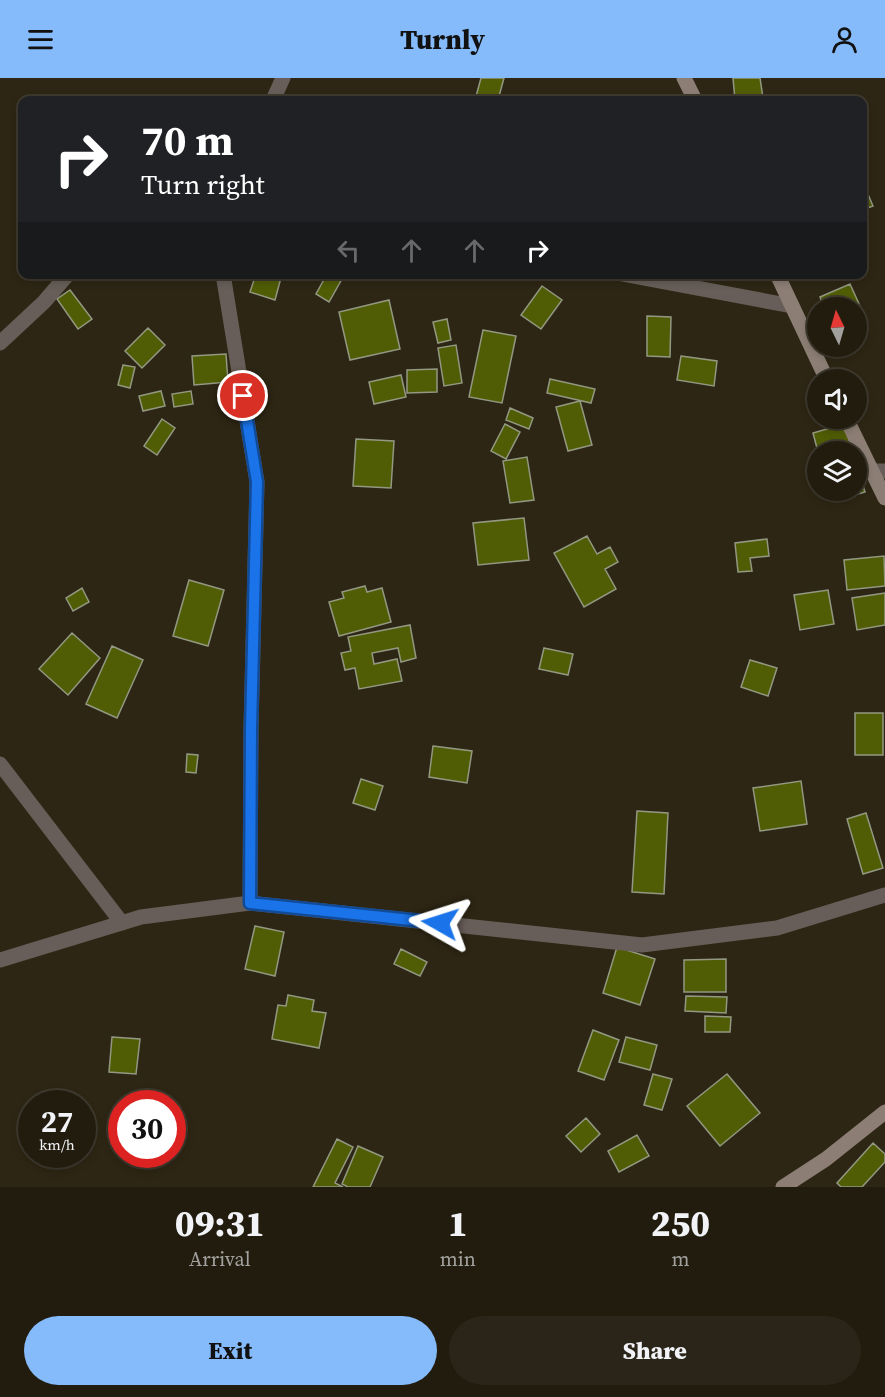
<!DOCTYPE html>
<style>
body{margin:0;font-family:"Source Serif 4",serif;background:#2a2518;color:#f1f3f6;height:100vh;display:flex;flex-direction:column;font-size:22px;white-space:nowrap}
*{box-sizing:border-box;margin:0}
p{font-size:20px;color:#a2a19e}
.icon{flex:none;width:33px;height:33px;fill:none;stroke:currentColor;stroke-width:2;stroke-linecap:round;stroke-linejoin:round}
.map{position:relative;height:1109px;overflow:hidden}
.panel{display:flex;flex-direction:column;background:#221c0f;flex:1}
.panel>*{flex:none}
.guide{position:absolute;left:18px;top:18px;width:849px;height:183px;border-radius:12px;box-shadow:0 3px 9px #0003,0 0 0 2px #3f3a2f;background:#202124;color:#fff;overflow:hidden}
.needle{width:39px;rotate:355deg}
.buttons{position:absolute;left:807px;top:219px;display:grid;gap:12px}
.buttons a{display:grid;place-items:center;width:60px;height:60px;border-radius:50%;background:#221c0f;box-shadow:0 3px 9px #0003,0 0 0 2px #3f3a2f;font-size:30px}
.speed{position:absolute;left:18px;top:1012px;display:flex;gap:12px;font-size:30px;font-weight:700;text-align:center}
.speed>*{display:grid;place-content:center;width:78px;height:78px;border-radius:50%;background:#221c0f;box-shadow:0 3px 9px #0003,0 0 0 2px #3f3a2f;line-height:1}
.speed small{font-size:15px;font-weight:400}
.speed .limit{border:9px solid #d22;background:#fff;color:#111}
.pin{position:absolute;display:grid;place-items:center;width:51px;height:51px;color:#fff;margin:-26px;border:3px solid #fff;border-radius:50%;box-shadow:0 2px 6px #0007}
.me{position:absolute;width:66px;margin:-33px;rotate:276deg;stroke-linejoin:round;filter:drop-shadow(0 0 4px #0008)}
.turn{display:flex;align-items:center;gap:21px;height:126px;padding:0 24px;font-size:27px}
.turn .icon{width:78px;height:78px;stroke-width:2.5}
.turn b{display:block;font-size:42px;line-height:51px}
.lanes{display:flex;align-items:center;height:57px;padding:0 24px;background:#0003;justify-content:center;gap:30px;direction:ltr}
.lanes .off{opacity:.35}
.eta{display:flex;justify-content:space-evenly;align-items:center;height:102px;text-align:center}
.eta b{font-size:36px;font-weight:800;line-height:42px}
.cta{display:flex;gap:12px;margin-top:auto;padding:12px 24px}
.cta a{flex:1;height:69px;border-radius:36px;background:#86bbfb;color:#111;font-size:24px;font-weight:800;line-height:69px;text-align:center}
.cta a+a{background:#2a2518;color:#f1f3f6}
header{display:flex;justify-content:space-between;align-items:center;height:78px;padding:0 24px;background:#86bbfb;color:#111;font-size:27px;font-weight:800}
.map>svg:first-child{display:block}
</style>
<header><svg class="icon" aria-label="menu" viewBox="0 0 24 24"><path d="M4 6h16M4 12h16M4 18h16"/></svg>Turnly<svg class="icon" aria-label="person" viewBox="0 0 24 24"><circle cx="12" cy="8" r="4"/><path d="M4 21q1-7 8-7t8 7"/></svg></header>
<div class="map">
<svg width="885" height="1109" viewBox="0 0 885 1109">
<rect width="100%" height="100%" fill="#2e2614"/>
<path fill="#505d05" stroke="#929882" stroke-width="1.5" d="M481,0H504L498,22H475Z
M733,0H760L763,20L735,22Z
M862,102L873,128L862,132Z
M256,196H282L275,222L250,214Z
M327,196H334L342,201L329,224L316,216Z
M850,206L865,239L856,242V230H824L820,219Z
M542,208L562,222L541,251L521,237Z
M70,212L92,241L78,251L57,221Z
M389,222L400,271L350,282L339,234Z
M647,238L671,239L670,279L647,278Z
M447,241L451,262L438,265L433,244Z
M148,250L165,267L142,290L125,273Z
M483,252L516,258L502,325L469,319Z
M456,267L462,305L444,308L438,270Z
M226,276L228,304L194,307L192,278Z
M681,278L717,283L714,308L677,302Z
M123,287L135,289L130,310L118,307Z
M437,291V314L407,315V292Z
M401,297L406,319L374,326L369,304Z
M550,301L595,311L591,325L547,315Z
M161,313L165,328L143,333L139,318Z
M191,313L193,326L174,329L172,316Z
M580,323L592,367L568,373L556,329Z
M510,330L533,340L529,351L506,342Z
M162,341L175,350L157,377L144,368Z
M505,346L520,354L506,381L491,373Z
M844,346L853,374H818L813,355Z
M356,361L394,363L391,410L353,408Z
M527,379L534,422L510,425L503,383Z
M856,386L865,414L834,423L831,412H856Z
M524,440L529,482L478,487L473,445Z
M587,458L597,476L610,469L618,484L605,491L616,511L584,529L554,475Z
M767,461L769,478L750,480L752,493L738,494L735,465Z
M884,478L885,508L847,512L844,482Z
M189,502L224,512L208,568L173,558Z
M365,508L367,514L382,510L391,544L339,558L329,524L344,520L342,514Z
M82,510L89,524L73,533L66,520Z
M828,512L834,546L800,552L794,517Z
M885,515V547L857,552L852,520Z
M410,547L416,580L401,584L398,570L372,575L374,586L397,581L402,603L359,611L355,590L345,592L341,575L351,573L348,559Z
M72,555L100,580L68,617L39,591Z
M112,568L143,582L117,640L86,626Z
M544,570L573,576L568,597L539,591Z
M750,582L777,590L768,618L741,609Z
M855,635H883V677H855Z
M433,668L472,673L467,705L429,699Z
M187,676L198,677L196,695L186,694Z
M361,701L383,708L375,732L353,725Z
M801,703L807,746L760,753L753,710Z
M637,733L668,735L664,816L632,814Z
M866,735L883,790L863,796L847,741Z
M255,848L284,854L275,898L245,891Z
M617,869L655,881L640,927L603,915Z
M401,871L427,884L420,898L394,886Z
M726,881V914H684V882Z
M288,917L314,922L312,933L326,935L319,970L272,961L278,927L286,928Z
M686,918L727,919L726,935L685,933Z
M705,938L731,939L730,954H705Z
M593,952L619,962L604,1002L578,993Z
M112,959L140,961L136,996L109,994Z
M626,959L657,967L650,992L619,984Z
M653,996L672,1001L662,1032L644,1027Z
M727,996L760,1035L720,1068L687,1028Z
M586,1040L600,1056L581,1074L566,1058Z
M637,1057L649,1078L619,1094L608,1073Z
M337,1061L353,1069L335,1105L343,1109H313Z
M873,1065L885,1076V1084L862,1109H841L837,1105Z
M358,1068L383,1079L370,1109H348L342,1106Z"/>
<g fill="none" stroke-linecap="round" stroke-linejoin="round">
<path stroke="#685e59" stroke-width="15" d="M273,22L283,0
M223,196L257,404L251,651L250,825
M622,196L792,228
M0,265L44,224L68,196
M872,393H885
M0,686L122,845
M0,882L141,839L250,825L642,867L777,850L885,817"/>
<path stroke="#8c7e75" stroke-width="15" d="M684,0L695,22
M777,196L827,302
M846,340L885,420
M783,1109L826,1081L885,1034"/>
</g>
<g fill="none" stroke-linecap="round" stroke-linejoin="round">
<g stroke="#114b97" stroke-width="15">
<path id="route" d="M243,318L257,404L251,651L250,825L440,845"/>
</g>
<use href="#route" stroke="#1a73e8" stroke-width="10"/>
</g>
</svg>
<div class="buttons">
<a><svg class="needle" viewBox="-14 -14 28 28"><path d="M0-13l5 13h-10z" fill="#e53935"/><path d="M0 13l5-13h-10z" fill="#a2a19e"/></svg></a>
<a><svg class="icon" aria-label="sound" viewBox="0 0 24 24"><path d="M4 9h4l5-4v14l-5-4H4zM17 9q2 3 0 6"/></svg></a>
<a><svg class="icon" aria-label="layers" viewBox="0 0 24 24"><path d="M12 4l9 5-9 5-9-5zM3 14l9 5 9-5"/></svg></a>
</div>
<div class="speed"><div>27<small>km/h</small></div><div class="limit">30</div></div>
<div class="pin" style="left:243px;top:318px;background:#d93025"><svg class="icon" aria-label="arrive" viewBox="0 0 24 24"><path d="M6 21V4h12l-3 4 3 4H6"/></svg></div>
<svg class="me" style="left:440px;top:845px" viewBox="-20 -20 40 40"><path d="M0-17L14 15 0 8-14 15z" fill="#1a73e8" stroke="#fff" stroke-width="4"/></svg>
<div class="guide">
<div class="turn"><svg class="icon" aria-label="right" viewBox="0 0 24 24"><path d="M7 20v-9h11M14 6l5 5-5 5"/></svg><div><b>70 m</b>Turn right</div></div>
<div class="lanes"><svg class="icon off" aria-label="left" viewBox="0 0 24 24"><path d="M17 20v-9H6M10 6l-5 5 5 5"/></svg><svg class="icon off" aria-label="ahead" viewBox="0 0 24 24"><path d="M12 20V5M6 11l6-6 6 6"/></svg><svg class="icon off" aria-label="ahead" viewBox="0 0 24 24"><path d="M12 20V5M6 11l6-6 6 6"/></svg><svg class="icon" aria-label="right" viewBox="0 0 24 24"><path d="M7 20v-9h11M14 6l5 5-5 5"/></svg></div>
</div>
</div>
<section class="panel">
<div class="eta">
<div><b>09:31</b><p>Arrival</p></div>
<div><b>1</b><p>min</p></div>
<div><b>250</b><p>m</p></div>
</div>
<div class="cta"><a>Exit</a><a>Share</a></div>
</section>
